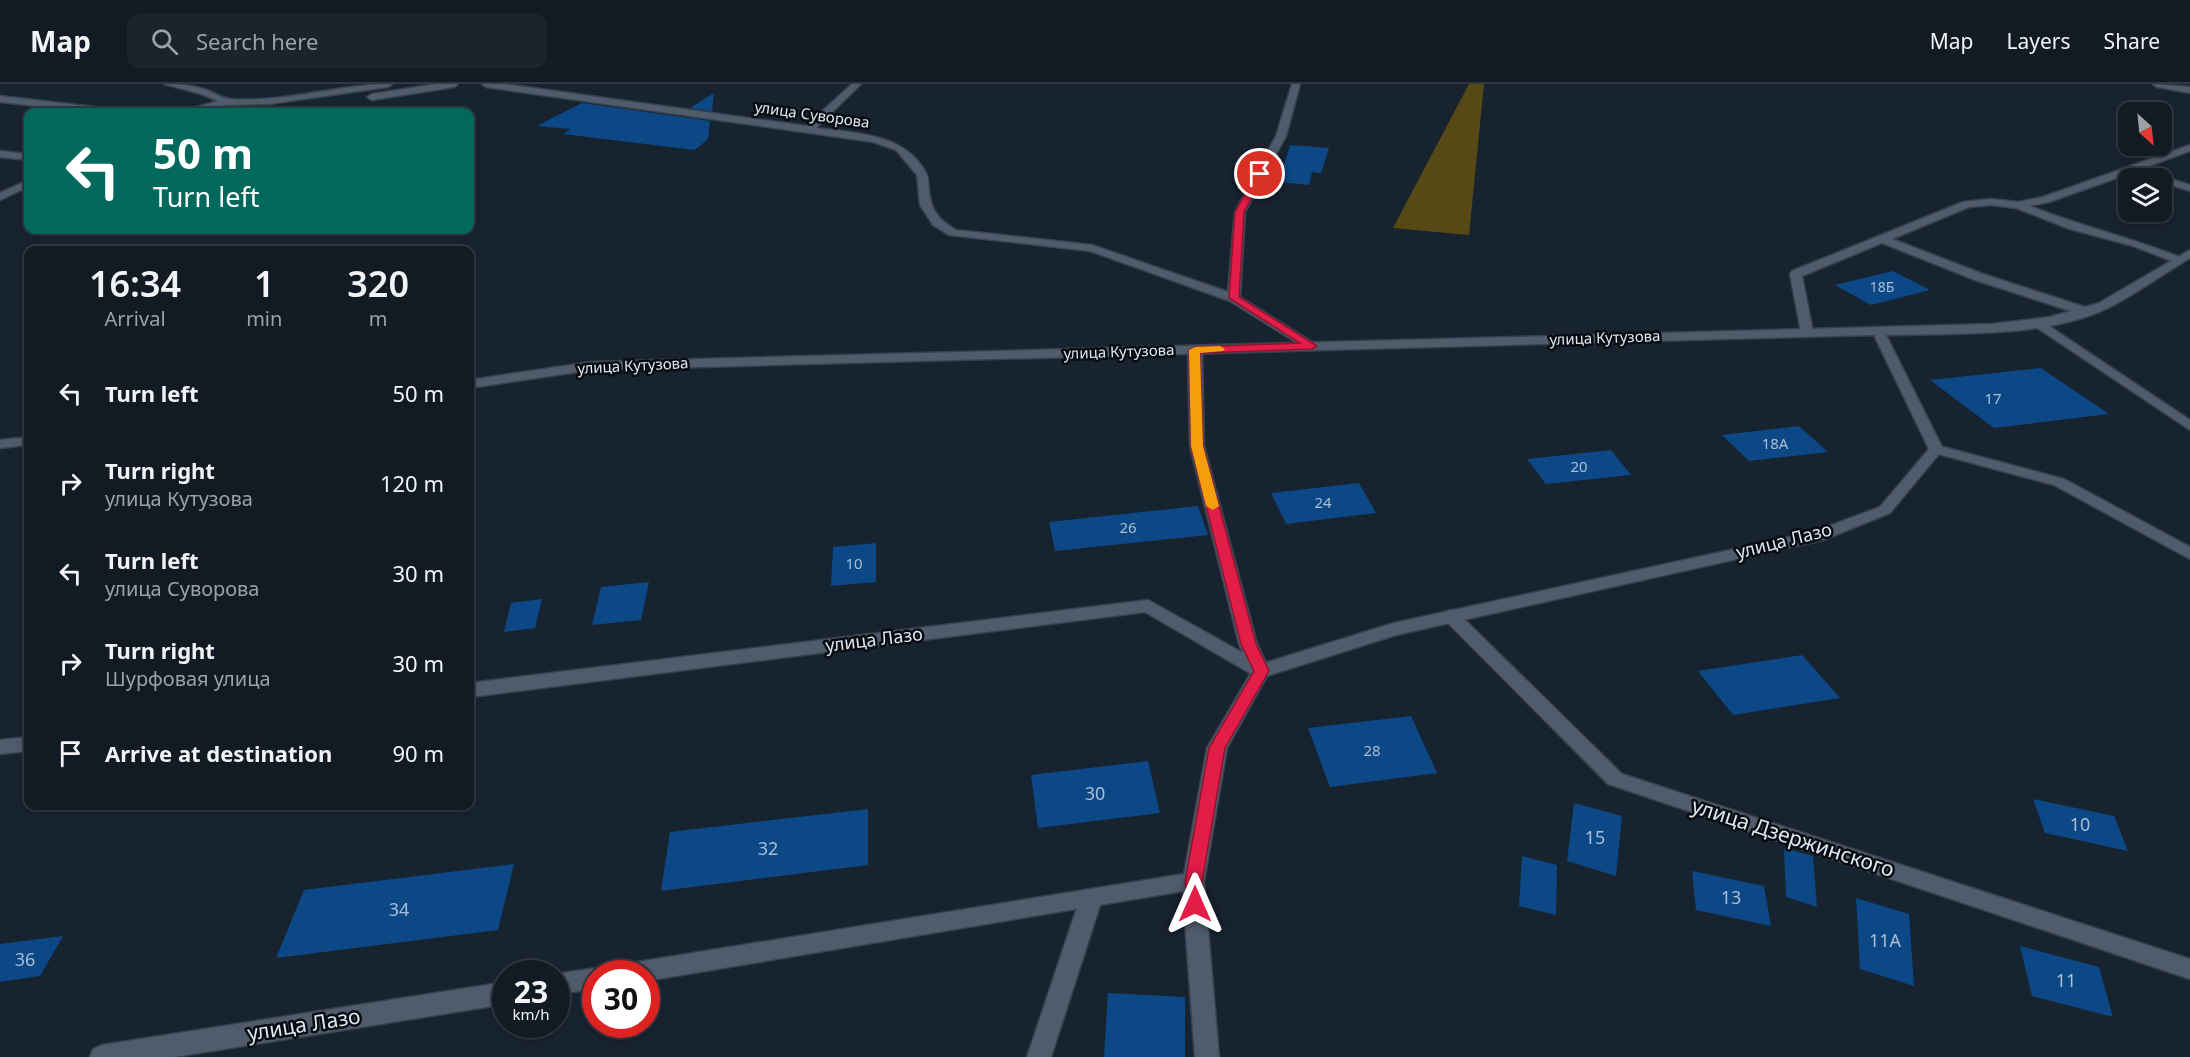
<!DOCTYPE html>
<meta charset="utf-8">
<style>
body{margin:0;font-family:"Noto Sans",sans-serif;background:#1b232c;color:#f1f3f6;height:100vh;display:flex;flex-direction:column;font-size:22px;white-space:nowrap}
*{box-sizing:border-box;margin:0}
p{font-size:20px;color:#9ca1a6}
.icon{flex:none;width:33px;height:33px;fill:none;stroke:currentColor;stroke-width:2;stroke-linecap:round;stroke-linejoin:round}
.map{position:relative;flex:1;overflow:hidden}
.panel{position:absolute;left:24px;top:162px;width:450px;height:564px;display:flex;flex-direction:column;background:#121a24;border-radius:12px;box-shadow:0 3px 9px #0003,0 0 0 2px #313841}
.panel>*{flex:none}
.hud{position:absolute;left:24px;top:24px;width:450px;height:126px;border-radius:12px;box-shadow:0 3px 9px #0003,0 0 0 2px #313841;background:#00695c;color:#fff;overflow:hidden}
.needle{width:39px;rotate:153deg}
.controls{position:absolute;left:2118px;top:18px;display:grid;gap:12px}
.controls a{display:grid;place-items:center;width:54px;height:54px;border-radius:12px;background:#121a24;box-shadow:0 3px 9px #0003,0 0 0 2px #313841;font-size:30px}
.speed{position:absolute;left:492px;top:876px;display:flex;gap:12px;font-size:30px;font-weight:700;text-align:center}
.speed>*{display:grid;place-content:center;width:78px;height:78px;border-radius:50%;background:#121a24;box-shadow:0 3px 9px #0003,0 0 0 2px #313841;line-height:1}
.speed small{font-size:15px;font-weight:400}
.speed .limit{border:9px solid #d22;background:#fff;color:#111}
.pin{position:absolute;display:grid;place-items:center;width:51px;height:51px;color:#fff;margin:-26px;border:3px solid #fff;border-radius:50%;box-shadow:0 2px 6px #0007}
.me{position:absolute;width:66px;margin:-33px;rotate:0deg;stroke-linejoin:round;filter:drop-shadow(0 0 4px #0008)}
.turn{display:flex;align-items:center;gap:21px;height:126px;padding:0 30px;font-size:27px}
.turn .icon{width:78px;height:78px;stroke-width:2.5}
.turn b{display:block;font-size:42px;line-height:51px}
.eta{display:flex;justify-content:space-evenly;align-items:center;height:102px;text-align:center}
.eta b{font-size:36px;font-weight:600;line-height:42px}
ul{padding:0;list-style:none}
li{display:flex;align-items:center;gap:18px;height:90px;padding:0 30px}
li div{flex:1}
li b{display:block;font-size:22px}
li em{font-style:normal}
header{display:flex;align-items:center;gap:36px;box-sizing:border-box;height:84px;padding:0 30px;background:#121a24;border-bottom:2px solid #313841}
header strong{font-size:28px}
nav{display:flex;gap:33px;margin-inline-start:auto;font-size:21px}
.search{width:420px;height:54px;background:#1b232c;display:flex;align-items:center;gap:15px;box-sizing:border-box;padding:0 21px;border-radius:12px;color:#9ca1a6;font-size:22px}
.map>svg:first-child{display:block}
</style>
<header>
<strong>Map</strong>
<div class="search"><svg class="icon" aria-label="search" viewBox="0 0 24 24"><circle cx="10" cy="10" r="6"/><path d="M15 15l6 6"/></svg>Search here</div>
<nav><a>Map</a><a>Layers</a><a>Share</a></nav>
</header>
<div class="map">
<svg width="2190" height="973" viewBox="0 0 2190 973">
<rect width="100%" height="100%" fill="#182330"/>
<path fill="#574915" d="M1469,0H1484L1469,151L1393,144Z"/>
<path fill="#0c4886" d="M714,9L712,27L690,24Z
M582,19L710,37L708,55L695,66L563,50L571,45L537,42Z
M1290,61L1329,64L1321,89L1312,88L1309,101L1279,98Z
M1893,187L1930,206L1871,221L1835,201Z
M2041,284L2109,330L1994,344L1930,296Z
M1799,342L1828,368L1749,377L1722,351Z
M1611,366L1631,391L1546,400L1527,375Z
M1359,399L1376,429L1286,440L1271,409Z
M1198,422L1208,451L1055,467L1049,438Z
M876,459V498L831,502L833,463Z
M649,498L641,536L592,541L601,503Z
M542,515L535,544L504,548L511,519Z
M1802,571L1840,614L1733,631L1698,587Z
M1411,632L1437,689L1330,703L1308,644Z
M1148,677L1160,729L1038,744L1031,691Z
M2033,715L2114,732L2128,767L2045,749Z
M1574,719L1622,732L1616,792L1567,777Z
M868,725V781L661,807L670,748Z
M1784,764L1813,772L1817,823L1786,813Z
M1522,772L1557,781L1556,831L1519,822Z
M514,780L498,846L276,874L304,806Z
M1692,787L1764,802L1771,842L1696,826Z
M1856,814L1909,830L1914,902L1860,885Z
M63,852L40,892L0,898V860Z
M2020,862L2099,883L2113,933L2032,912Z
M1108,909L1185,913V973H1104Z"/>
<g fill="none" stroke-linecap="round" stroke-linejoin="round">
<g stroke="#38404c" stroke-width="3">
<path id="service" d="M164,0C179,0 195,1 209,7C216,10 223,15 231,15C285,19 338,0 392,0L388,3L269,20L227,21L194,28H179L218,17L201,10Z
M437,0H458L454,3L372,16L367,13L372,10Z
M0,12L112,25L117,28H92L0,18Z
M2190,61V67L2141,85L2190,101V107L2162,98V94H2151L2131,89L2049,118L2030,122C2080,142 2132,154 2182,174V178H2174L2133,162L2070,145L2016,124L1991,121L1969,123L1892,155L1983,190L2091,225L2093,228L2091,231H2083L1975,196L1882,159L1802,192L1813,248L1807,252L1801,248L1790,190L1792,187L1963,118L1991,115L2018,118L2043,113Z
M0,67L28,70V76L0,73Z
M28,96V103L0,116V109Z
M2040,236L2190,336V346L2036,243L2034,240L2036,237Z
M1091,806L1099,808L1102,815L1051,973H1027L1080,815L1083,808Z"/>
</g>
<g stroke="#38404c" stroke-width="3">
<path id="minor" d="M482,0H505L806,42L852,0H861L816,44C855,49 905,49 926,89C929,93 928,101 929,107C931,127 939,136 956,146L1092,161L1228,208L1235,128L1276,52L1292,0H1300L1286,52L1245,128L1240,213L1318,262L1312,266L1307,265L1230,217L1090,167L949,151L933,141L920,121L917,91L896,66L873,58L486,3Z
M2153,0L2190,3V9L2157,3Z
M1195,262L1202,266L1204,362L1257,560L1270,587L1267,592L1261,593L1255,592L1145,528L470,613V599L1148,516L1243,569L1239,560L1190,362L1188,266Z
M1936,361L2064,395L2190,463V475L2054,401L1931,368L1929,365L1931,362Z
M1451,526L1457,528L1622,690L2190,875V895L1608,700L1445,536L1442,532L1445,528Z
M28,653V667L0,670V656Z
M1193,789L1201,792L1204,798L1219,973H1195L1182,798L1185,792Z"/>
</g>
<g stroke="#38404c" stroke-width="3">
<path id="tertiary" d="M2190,166V174C2163,190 2136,210 2108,224C2048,254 1952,249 1886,251L1943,365L1890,429L1823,456L1396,551L1267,592L1227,664L1204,798L1201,804L646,897V890H614L617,883L625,880L1184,790L1207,664L1255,582L1394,539L1813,448L1880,423L1929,365L1874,251L591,286L470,304V296L591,278L1992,240L2050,233L2099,219Z
M28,353V361L0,364V356Z
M596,884L605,890H596V905L556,910V890Z
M506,898V920L174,973H90L93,965L102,961Z"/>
</g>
<use href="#service" fill="#505c6c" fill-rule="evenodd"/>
<use href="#minor" fill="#505c6c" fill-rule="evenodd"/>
<use href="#tertiary" fill="#505c6c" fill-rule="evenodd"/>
</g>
<path fill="#e11d48" stroke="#92132f" stroke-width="1.5" d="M1257,88L1265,90L1244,128L1239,213L1317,262L1312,265L1200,269L1203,362L1256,560L1269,587L1225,664L1202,798L1204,820L1201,826L1195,828L1189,826L1185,798L1209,664L1254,587L1241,560L1191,362L1189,266L1195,263L1300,259L1229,214L1235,128Z"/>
<path fill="#f59e0b" d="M1220,262L1225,265L1223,267L1200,269L1203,362L1219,422L1213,426L1206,422L1191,362L1189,266L1195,263Z"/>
<g text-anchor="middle" stroke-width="5" stroke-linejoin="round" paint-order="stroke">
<g font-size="14" fill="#aabed5">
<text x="1882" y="208">18Б</text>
</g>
<g font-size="15" fill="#dee6ef" stroke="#070c12">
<text transform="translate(812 31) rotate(8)" y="5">улица Суворова</text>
<text transform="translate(1605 254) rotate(-2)" y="5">улица Кутузова</text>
<text transform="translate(1119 268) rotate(-2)" y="5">улица Кутузова</text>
<text transform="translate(633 282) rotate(-3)" y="5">улица Кутузова</text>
</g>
<g font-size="15" fill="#aabed5">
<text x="1993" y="320">17</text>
<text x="1775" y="365">18А</text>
<text x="1579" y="388">20</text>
<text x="1323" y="424">24</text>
<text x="1128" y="449">26</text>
<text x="854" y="485">10</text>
<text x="1372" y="672">28</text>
</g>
<g font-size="18" fill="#dee6ef" stroke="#070c12">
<text transform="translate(1784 457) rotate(-14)" y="6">улица Лазо</text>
<text transform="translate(874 556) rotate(-7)" y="6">улица Лазо</text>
</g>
<g font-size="18" fill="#aabed5">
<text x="1095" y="716">30</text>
<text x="2080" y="747">10</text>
<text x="1595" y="760">15</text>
<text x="768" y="771">32</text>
<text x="1731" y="820">13</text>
<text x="399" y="832">34</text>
<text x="1885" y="863">11А</text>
<text x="25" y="882">36</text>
<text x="2066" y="903">11</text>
</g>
<g font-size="21" fill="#dee6ef" stroke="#070c12">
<text transform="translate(1793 754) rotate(18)" y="7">улица Дзержинского</text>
<text transform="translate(304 941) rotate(-9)" y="7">улица Лазо</text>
</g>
</g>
</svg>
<div class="controls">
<a><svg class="needle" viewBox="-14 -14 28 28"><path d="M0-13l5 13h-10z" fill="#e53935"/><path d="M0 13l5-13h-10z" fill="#9ca1a6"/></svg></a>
<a><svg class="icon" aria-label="layers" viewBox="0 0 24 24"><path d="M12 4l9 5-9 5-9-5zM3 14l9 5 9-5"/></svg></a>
</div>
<div class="speed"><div>23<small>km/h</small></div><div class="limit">30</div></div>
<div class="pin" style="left:1260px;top:90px;background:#d93025"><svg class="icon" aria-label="arrive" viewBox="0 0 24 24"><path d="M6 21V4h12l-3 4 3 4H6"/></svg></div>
<svg class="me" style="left:1195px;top:820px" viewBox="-20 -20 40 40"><path d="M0-17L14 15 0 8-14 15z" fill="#e11d48" stroke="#fff" stroke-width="4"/></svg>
<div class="hud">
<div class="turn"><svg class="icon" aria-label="left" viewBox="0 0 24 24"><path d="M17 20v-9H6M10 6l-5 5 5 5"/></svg><div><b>50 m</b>Turn left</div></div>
</div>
<section class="panel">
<div class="eta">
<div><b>16:34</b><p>Arrival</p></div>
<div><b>1</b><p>min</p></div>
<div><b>320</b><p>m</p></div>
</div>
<ul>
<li><svg class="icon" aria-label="left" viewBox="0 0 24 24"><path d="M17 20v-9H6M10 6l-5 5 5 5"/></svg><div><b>Turn left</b></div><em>50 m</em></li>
<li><svg class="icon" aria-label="right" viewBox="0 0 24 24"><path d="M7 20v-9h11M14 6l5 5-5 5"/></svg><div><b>Turn right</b><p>улица Кутузова</p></div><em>120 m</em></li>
<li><svg class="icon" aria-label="left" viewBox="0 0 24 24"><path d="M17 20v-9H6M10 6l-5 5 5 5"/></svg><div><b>Turn left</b><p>улица Суворова</p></div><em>30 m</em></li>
<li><svg class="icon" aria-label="right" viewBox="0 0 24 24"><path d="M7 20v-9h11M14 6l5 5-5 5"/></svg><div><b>Turn right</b><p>Шурфовая улица</p></div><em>30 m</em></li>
<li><svg class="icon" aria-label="arrive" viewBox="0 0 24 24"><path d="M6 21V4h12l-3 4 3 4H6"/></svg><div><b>Arrive at destination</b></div><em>90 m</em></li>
</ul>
</section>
</div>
